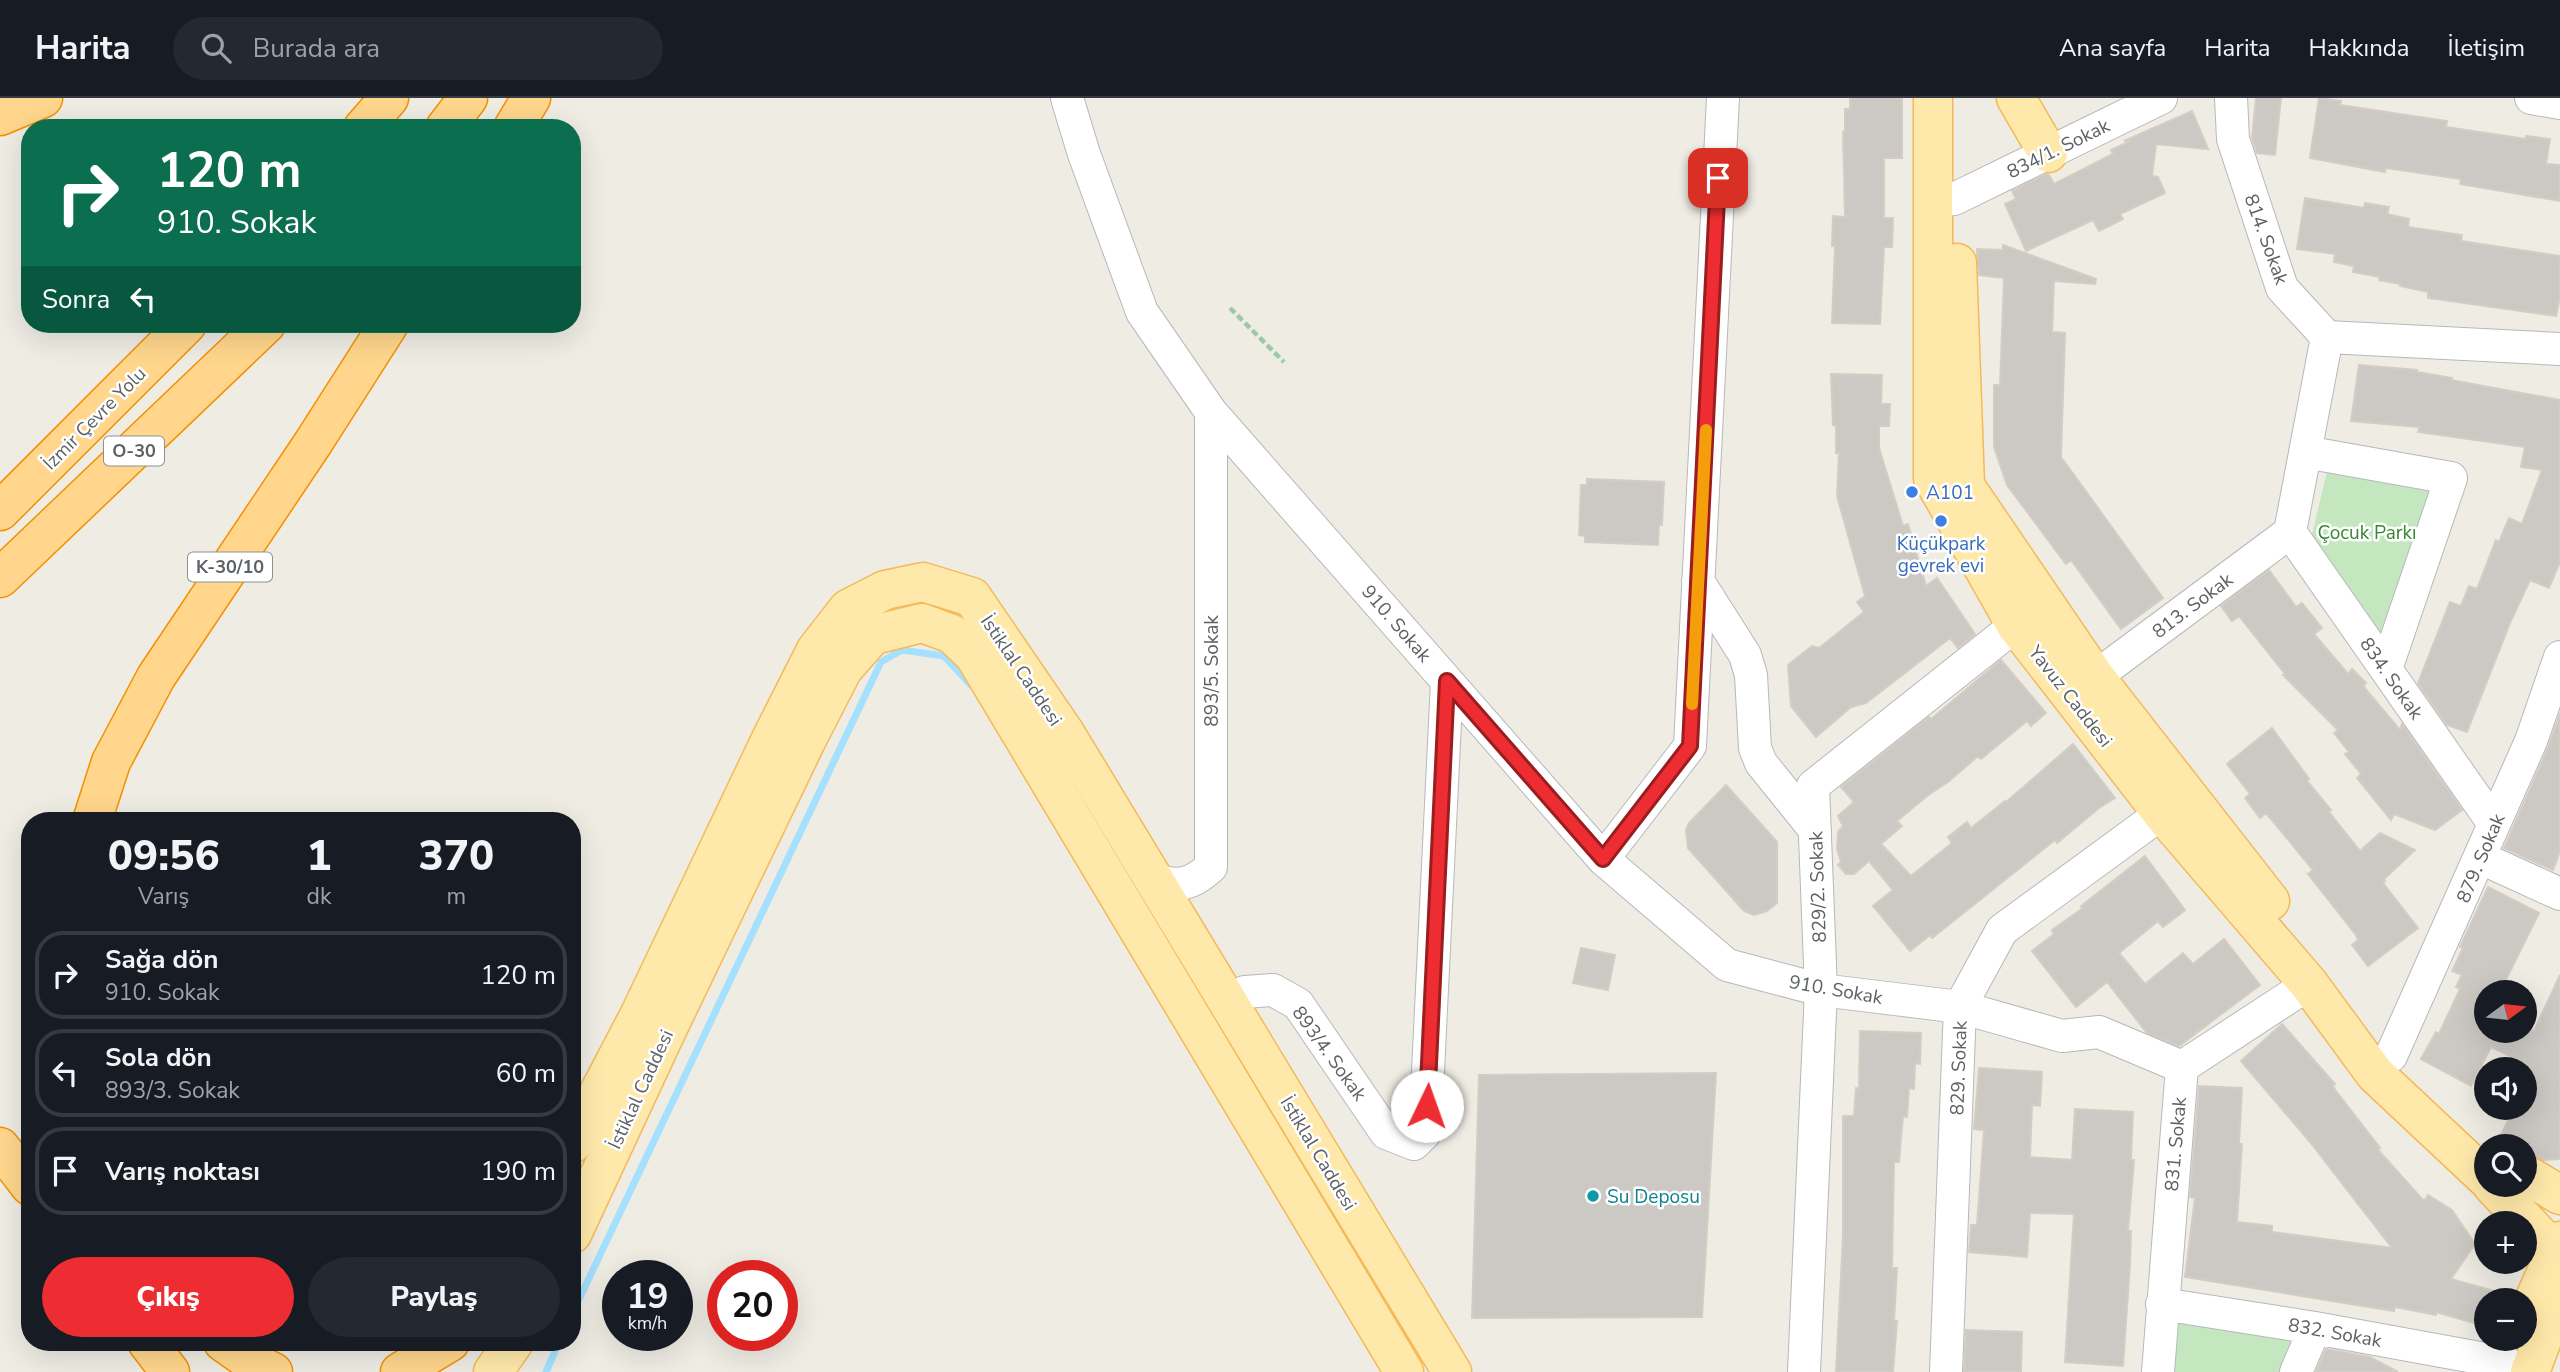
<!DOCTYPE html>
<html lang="tr">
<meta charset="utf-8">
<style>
body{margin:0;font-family:"Nunito Sans",sans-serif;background:#242831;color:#f1f3f6;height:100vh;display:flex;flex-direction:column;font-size:26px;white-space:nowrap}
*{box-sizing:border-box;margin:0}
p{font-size:23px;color:#9ea1a6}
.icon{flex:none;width:38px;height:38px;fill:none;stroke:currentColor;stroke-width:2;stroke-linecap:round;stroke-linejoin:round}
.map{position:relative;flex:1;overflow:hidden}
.sheet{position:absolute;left:21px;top:714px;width:560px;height:539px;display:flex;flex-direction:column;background:#171b24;border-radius:28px;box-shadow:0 7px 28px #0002}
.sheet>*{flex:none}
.hud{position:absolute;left:21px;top:21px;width:560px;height:214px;border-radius:28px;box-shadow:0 7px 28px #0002;background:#0b6e4f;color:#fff;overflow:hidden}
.needle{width:46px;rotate:75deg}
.buttons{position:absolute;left:2474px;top:882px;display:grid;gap:14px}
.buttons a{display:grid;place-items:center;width:63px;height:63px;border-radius:50%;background:#171b24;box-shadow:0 7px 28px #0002;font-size:35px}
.speed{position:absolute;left:602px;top:1162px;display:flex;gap:14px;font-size:35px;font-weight:700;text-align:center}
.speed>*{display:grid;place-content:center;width:91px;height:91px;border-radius:50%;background:#171b24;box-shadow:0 7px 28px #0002;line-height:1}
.speed small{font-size:18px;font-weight:400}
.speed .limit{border:10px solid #d22;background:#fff;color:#111}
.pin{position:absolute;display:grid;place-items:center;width:60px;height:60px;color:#fff;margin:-30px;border-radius:14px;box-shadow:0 4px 10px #0006}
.me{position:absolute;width:77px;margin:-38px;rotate:3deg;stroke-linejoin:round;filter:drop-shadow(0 0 5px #0008)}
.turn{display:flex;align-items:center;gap:24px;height:147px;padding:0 21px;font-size:32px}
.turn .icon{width:91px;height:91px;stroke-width:2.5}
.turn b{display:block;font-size:49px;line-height:60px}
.then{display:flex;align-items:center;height:66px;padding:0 21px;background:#0003;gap:14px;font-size:26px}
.eta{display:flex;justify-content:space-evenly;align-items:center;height:119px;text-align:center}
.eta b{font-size:42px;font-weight:800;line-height:49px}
.action{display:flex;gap:14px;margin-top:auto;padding:14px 21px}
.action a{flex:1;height:80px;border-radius:42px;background:#ed2d31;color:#fff;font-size:28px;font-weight:800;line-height:80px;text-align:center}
.action a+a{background:#242831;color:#f1f3f6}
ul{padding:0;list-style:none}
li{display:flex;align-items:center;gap:21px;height:88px;margin:0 14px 10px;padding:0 7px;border:4px solid #363941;border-radius:28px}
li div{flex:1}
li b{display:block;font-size:26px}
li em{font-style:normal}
header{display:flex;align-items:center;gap:42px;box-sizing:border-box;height:98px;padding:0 35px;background:#171b24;border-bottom:2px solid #363941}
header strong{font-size:33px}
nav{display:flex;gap:38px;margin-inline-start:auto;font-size:24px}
.search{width:490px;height:63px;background:#242831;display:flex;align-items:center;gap:18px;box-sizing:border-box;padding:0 24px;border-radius:38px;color:#9ea1a6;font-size:26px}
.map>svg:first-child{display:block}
</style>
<header>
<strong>Harita</strong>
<div class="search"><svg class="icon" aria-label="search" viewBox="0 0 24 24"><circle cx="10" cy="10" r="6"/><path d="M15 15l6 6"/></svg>Burada ara</div>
<nav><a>Ana sayfa</a><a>Harita</a><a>Hakkında</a><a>İletişim</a></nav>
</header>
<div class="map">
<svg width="2560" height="1274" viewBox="0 0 2560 1274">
<rect width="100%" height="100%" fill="#efece4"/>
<path fill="#c4e7c0" d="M2327,374L2438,395L2383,539L2310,445Z
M2162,1206L2315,1230L2296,1274H2158Z"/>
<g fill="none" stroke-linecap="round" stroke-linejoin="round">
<path stroke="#a5e0ff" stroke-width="7" d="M572,1216L881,564L902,552L944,558L971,587
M546,1274L559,1244"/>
</g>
<path fill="#ccc9c4" stroke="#d4cdc3" stroke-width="2" d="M1850,0H1902V60H1884V120H1893L1892,149H1884L1880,226L1832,225L1835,148H1832L1833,118L1845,119L1843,34H1845V11H1850Z
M2256,0H2281L2275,57L2257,55L2252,40Z
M2319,0L2341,3L2340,7L2447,23L2446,29L2526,41V38L2550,41L2546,66L2560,67V103L2460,86L2461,81L2386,70L2385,74L2310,60Z
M2192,13L2208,51L2156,46L2152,78L2158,79L2165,95L2120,116L2123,121L2099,133L2093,122L2026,153L2005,106L2016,101L2012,93L2046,76L2049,77L2054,86L2113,56L2111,52L2131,43H2124Z
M2305,100L2364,110L2365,105L2389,109L2387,116L2409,121L2408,129L2462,137L2461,143L2560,158V199L2556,218L2428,200V194L2400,188V186L2379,182L2380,179L2353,174L2354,168L2334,164L2335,156L2297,151Z
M2003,147L2096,181L2095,186L2054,183L2052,234L2065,235L2061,359L2163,500L2121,531L2071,462L2066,466L2007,387L1994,349V287H2000L2004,180L1979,177L1977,158V151L2003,152Z
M2359,267L2417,272V274L2452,280L2451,282L2560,302V464L2549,490L2530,482L2510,525L2467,634L2447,627L2418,585L2450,504L2461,508L2469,488L2477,491L2496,442L2499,444L2509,420L2522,426L2542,372L2521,369L2525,349L2418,334L2419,329L2351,323Z
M1831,276L1882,277L1881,306H1890L1889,328H1879V350L1903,428L1908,426L1926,488L1937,480L1975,536L1958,550L1950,540L1866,605L1851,609L1816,639L1791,608L1788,567L1812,548L1819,550L1864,514L1857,504L1865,498L1837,398L1839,355H1836V328L1833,327Z
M1587,381L1664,384L1662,427H1659L1658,447L1585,444V438L1579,437L1581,387H1587Z
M2269,472L2296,509L2302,505L2322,530L2314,536L2348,576L2352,571L2366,585L2363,588L2400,632L2402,626L2462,712L2435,732L2394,716L2391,722L2357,680L2361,676L2345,656L2349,654L2334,635L2338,632L2283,577L2285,576L2239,518L2232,523L2221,508Z
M2001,562L2046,615L2031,628L2027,623L1981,661L1978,658L1948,684L1927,698L1897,723L1902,728L1881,746L1911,778L1952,745L1948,739L1967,724L1971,730L2005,703L2006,704L2073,646L2115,700L2099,710L2057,745L2055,742L1932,840L1930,837L1910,853L1873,808L1893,792L1869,763L1854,776H1846L1838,767L1841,764L1837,751L1838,734L1843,728L1838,718L1854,704L1841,689L1929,619L1931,621Z
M2560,615V753L2553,772L2504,750L2548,650Z
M2272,630L2309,681L2307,683L2331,712L2329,714L2360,753L2380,735L2415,752L2384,781L2385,783L2383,785L2418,830L2368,868L2352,847L2358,842L2356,837L2308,776L2313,772L2266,715L2260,720L2245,700L2250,696L2227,666Z
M1726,687L1777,744V805L1767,813L1754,817L1744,813L1688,750L1686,732L1689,725Z
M2145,758L2185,812L2163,829L2158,823L2119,855L2145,886L2183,855L2193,866L2224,841L2260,887L2179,948L2147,935L2107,884L2076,909L2032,853L2054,836L2052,832L2083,810L2081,808Z
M2488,789L2539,815L2500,894H2487V933H2534L2560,877V1061L2543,1062L2525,1054V1048H2514L2499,1041L2514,1010H2525V965L2491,949L2471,988L2421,961L2436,934L2439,936L2460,891L2456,889L2462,877L2452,873L2463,850L2460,849Z
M1581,850L1615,857L1608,892L1573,885Z
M2282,926L2335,986L2333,988L2336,993L2380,1050L2378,1052L2424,1103L2428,1097L2452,1112L2475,1146L2451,1181L2494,1193L2491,1202H2487L2484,1228L2436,1214V1217L2395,1209L2394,1213L2185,1179L2195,1100L2190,1099L2199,988L2242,990L2239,1046H2242L2237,1124L2272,1128V1134L2392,1150L2310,1044L2241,963Z
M1860,933L1921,935L1920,966L1915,965L1914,991L1909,990L1907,1019L1903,1018L1899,1064H1894L1892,1170H1897L1894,1223H1897L1893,1274H1836L1843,1139V1018H1854L1856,990L1859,991Z
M1979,970L2042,974L2040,1008L2032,1007L2030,1059L2072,1062L2075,1011L2133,1014L2131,1062H2134L2128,1133H2131L2130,1167L2123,1268L2065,1264L2074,1116L2030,1115L2027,1159L1969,1154L1971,1127H1977L1984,1032L1974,1031Z
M1716,975L1702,1219L1472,1220L1479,977Z
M1966,1232L2022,1234L2021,1274H1964Z
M2326,1251L2370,1259L2398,1274H2316Z"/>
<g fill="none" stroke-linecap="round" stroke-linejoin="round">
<g stroke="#b5b8bc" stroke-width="34">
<path id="minor" d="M1067,0L1084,56L1142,214L1211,314L1603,761L1727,867L1821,892L1960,909L2062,938L2099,934L2182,969
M2231,0L2233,41L2282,190L2327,239L2290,434
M2531,0L2560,5
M1931,103L1954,101L2161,0
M2327,239L2560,251
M2305,354L2451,380L2386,571
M2290,434L2494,726
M1698,483L1745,557L1751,577L1755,650L1761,665L1815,732
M2095,579L2290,434
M2481,760L2560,796
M1603,761L1690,648L1723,0
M1154,782C1180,789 1191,787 1211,769V314
M1231,910L1245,894L1273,892L1298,906L1386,1035L1414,1046L1425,1035L1447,583
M2391,958L2531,643L2560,559
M2162,1206L2315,1230L2507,1265
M1804,1274L1821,892L1813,688L2016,527
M1946,1274L1960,909L2002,832L2162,715
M2158,1274L2182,969L2309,886
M2296,1274L2315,1230"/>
</g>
<g stroke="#f4b958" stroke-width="41">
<path id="major" d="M1933,0V381L2016,527L2162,715L2309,886L2375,976L2487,1081
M2016,0L2048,55
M1957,165L1965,388L2095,579L2270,803
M572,1046L640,916L771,641L816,552L848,511L885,492L923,484L972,499L1065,635L1452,1274
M2525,1076L2560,1097
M2492,1087L2555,1154
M572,1136L665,936L806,643L843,571L873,537L922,525L952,536L974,557L1404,1274
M2525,1223L2560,1143
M493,1274L514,1244
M2530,1274L2560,1194"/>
</g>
<g stroke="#f49000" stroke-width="41">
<path id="highway" d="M0,18L43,0
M363,30L389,0
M445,30L468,0
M513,30L531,0
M0,413L187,226
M0,480L266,226
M92,723L111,664L156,579L313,345L389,226
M0,1049L30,1088
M147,1244L170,1274
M223,1244L247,1261L273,1274
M400,1274L450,1244"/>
</g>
<path stroke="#9acba3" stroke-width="4.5" stroke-dasharray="7 3.5" stroke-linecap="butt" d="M1230,210L1284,264"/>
<use href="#minor" stroke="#fff" stroke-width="32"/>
<use href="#major" stroke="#ffe9aa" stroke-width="38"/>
<use href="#highway" stroke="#ffd68c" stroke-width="38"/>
</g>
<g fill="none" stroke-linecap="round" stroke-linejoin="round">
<g stroke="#9a1d20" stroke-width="18">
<path id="route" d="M1427,1008L1447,583L1603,761L1690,648L1718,80"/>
</g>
<use href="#route" stroke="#ed2d31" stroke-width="12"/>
<path stroke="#f59e0b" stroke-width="12" d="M1692,606L1706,332"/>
</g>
<g fill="#3f7fe0" stroke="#fff" stroke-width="2.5">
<circle cx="1912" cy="394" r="7"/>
<circle cx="1941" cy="423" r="7"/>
</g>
<circle fill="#0f9aa8" stroke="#fff" stroke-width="2.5" cx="1593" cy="1098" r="7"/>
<g text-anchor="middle" stroke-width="5" stroke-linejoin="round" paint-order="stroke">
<g fill="#fff" stroke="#8d9093" stroke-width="2">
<rect x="104" y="338.5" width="60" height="29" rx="5"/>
<rect x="188" y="454.5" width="84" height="29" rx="5"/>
</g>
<g font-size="18" font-weight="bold" fill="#5c6165">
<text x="134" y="359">O-30</text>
<text x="230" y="475">K-30/10</text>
</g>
<g font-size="19" fill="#5c6165" stroke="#fff">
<text transform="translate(2058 50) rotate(-26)" y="7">834/1. Sokak</text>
<text transform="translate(2267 141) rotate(70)" y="7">814. Sokak</text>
<text transform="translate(94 320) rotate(-45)" y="7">İzmir Çevre Yolu</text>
<text transform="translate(2192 507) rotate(-37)" y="7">813. Sokak</text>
<text transform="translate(1397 525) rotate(49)" y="7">910. Sokak</text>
<text transform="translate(1022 572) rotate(56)" y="7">İstiklal Caddesi</text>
<text transform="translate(1211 573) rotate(-90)" y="7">893/5. Sokak</text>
<text transform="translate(2392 580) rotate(55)" y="7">834. Sokak</text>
<text transform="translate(2071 598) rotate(52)" y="7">Yavuz Caddesi</text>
<text transform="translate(2480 760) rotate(-67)" y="7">879. Sokak</text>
<text transform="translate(1817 789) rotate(-92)" y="7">829/2. Sokak</text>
<text transform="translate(1836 891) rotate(10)" y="7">910. Sokak</text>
<text transform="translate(1330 955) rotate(54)" y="7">893/4. Sokak</text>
<text transform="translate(1958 970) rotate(-88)" y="7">829. Sokak</text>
<text transform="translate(640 991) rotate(-65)" y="7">İstiklal Caddesi</text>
<text transform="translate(2175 1046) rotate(-85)" y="7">831. Sokak</text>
<text transform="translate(1319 1055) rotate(59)" y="7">İstiklal Caddesi</text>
<text transform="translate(2335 1234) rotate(10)" y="7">832. Sokak</text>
</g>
<g font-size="19" fill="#366cbe" stroke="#fff" text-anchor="start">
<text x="1926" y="401">A101</text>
<text x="1941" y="452" text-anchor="middle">Küçükpark<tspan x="1941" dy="22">gevrek evi</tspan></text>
</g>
<g font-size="19" fill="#378633" stroke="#fff">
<text x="2367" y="441">Çocuk Parkı</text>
</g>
<g font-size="19" fill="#0d838f" stroke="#fff" text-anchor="start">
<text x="1607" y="1105">Su Deposu</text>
</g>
</g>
</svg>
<div class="buttons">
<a><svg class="needle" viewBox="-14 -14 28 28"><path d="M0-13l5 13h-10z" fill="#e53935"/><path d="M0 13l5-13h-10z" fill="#9ea1a6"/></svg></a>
<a><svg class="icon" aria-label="sound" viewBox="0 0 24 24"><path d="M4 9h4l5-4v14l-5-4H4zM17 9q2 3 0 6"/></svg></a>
<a><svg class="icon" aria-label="search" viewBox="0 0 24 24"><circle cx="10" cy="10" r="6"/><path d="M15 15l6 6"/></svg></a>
<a>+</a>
<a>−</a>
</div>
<div class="speed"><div>19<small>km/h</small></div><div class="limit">20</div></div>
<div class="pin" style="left:1718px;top:80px;background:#d93025"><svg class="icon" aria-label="arrive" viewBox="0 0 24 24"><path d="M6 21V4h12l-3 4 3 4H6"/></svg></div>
<svg class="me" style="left:1427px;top:1008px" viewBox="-20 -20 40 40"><circle r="19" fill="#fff"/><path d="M0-13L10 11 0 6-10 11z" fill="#ed2d31"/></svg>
<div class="hud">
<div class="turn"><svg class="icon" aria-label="right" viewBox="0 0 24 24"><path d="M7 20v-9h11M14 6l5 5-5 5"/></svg><div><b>120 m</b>910. Sokak</div></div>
<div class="then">Sonra<svg class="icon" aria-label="left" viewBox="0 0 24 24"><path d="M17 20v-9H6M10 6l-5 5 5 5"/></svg></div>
</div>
<section class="sheet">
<div class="eta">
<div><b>09:56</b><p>Varış</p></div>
<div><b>1</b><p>dk</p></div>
<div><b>370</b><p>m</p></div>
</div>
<ul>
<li><svg class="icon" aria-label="right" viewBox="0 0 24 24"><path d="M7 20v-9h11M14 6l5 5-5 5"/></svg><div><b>Sağa dön</b><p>910. Sokak</p></div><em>120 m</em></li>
<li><svg class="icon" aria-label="left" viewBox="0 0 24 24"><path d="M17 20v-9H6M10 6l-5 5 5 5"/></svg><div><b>Sola dön</b><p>893/3. Sokak</p></div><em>60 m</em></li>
<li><svg class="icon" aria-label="arrive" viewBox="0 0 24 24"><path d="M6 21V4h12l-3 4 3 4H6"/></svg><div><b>Varış noktası</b></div><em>190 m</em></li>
</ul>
<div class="action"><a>Çıkış</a><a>Paylaş</a></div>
</section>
</div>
